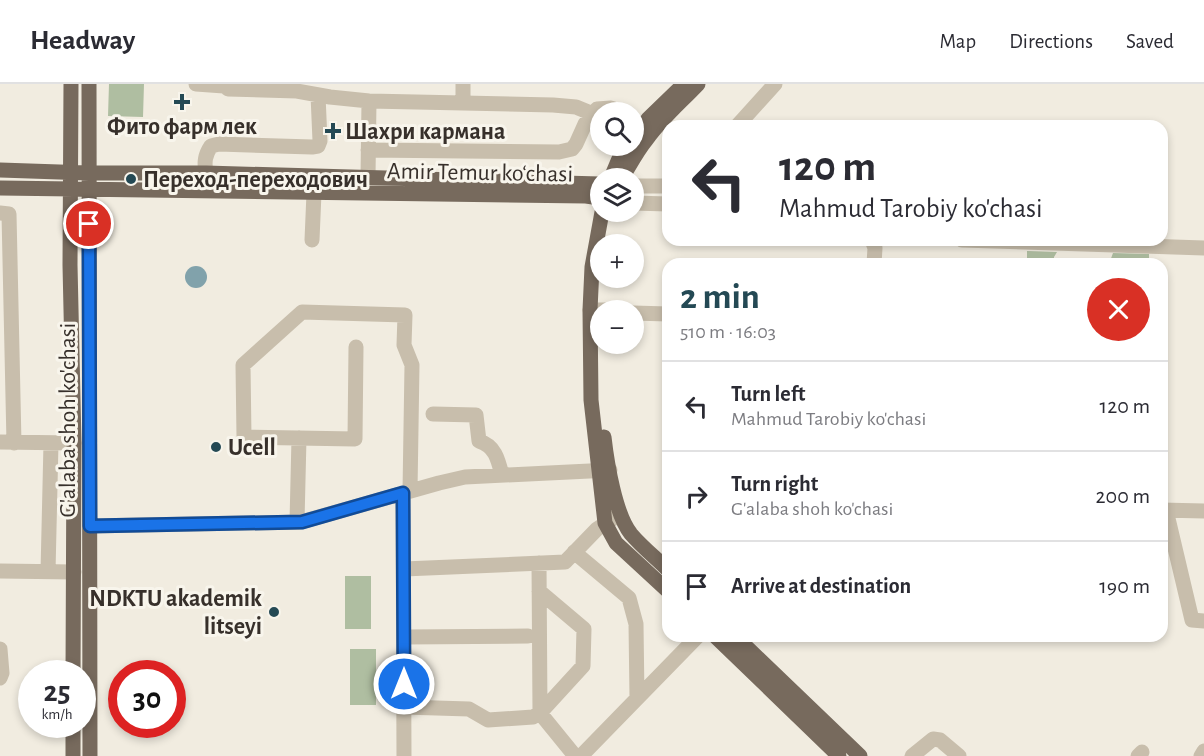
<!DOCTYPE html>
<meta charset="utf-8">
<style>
body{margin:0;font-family:"Alegreya Sans",sans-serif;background:#f7f7f7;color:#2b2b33;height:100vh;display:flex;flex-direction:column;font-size:22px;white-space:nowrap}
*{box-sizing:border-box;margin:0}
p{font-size:20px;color:#7c7c81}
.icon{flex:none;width:33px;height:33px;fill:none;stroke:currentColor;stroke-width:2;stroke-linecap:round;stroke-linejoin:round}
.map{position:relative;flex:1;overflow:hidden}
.sheet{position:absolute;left:662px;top:174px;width:506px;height:384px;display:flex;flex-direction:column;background:#fff;border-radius:18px;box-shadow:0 3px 9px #0003}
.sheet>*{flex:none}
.banner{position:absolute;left:662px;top:36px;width:506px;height:126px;border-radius:18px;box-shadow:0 3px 9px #0003;background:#fff;color:#2b2b33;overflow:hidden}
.buttons{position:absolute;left:590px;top:18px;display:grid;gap:12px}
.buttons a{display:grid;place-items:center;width:54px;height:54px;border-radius:50%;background:#fff;box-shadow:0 3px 9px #0003;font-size:30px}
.speed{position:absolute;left:18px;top:576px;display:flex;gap:12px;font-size:30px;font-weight:700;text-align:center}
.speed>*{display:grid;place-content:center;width:78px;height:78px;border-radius:50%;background:#fff;box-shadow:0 3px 9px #0003;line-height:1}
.speed small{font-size:15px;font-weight:400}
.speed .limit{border:9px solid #d22;background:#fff;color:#111}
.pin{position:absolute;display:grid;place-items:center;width:51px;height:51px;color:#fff;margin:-26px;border:3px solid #fff;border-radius:50%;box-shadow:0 2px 6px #0007}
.me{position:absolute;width:66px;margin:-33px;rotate:0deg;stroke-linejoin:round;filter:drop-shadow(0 0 4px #0008)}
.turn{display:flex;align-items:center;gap:21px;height:126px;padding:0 18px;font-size:27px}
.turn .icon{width:78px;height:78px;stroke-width:2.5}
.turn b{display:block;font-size:42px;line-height:51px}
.round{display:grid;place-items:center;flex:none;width:63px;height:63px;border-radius:32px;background:#f7f7f7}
.summary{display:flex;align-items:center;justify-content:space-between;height:102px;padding:0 18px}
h1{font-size:36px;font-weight:700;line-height:45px;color:#244954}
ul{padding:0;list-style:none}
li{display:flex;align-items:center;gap:18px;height:90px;padding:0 18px;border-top:2px solid #e1e1e2}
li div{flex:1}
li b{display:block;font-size:22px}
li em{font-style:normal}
header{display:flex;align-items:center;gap:36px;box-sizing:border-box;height:84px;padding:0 30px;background:#fff;border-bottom:2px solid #e1e1e2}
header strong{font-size:28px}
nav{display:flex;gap:33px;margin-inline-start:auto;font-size:21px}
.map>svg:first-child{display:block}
</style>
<header>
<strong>Headway</strong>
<nav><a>Map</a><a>Directions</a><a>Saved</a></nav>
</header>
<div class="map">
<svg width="1204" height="672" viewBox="0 0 1204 672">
<rect width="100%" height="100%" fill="#f1ece0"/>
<path fill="#afbea1" d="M109,0H144L143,33L108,32Z
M1027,167L1057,168L1054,173V180H1027Z
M1113,169L1149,170V180H1109Z
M345,492H371V545H345Z
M350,565H376V621H350Z"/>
<path fill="#81a2ab" d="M185 193a11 11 0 1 1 22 0a11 11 0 1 1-22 0Z"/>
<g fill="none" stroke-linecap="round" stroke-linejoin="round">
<path stroke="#c8beac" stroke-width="15" d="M196,0L224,2
M223,0L228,5L297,7L330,13L369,17L553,21L576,23L593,30
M463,19V0
M737,42L775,0
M368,66L559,68L572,65L576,60L585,40L597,25L611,24L623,28
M206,89C204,78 205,71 211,62L219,60L312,63L318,62L320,57L318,11
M368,93L369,17
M633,102H668
M633,119L668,120
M0,129L9,130L14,359
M312,156L314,109
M872,156L875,164L874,180
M962,156L1204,164
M590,226H605
M633,229L668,230
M356,263L355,355L244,353L243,281L302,228L405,231L404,261L412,281L410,407
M433,330L476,331L479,357C495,362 498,375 502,391
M0,358L74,359
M403,409L404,672
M1161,426L1204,427
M1166,426L1192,536L1204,537
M297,438L299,354
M90,442L301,438L439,399L465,393L610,386
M574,468L629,514L636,540L637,614
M539,479L540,629L575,672
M404,485L565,478L597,445L614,434
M0,487L74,488
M48,488L51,359
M404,553L528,552
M0,565L2,589L0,594
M404,623L469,625L488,636L533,633L540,629L583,582L584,545L539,507
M581,672L698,552
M912,672L933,655L940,656L959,672
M1138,672L1142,668
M1201,672L1204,667"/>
<path stroke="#776a5d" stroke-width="15" d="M71,0L70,181L74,359L73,590
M89,0L90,672
M633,55L648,35L682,2
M0,86L89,89H206L600,100
M611,94L621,70L628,62
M622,94C630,81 637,67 647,55C661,35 681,18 698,0
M0,104L586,112L600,114
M602,128L592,183L590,226L591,316L605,439L616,459L668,507
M604,353C607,379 615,430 631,450C642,463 656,474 668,486
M715,552L839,672
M735,552L860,672
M73,672V640"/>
</g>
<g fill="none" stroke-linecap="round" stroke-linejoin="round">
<g stroke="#114b97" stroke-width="15">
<path id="route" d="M89,140L90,442L302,438L403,409L404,600"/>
</g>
<use href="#route" stroke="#1a73e8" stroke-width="10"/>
</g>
<g fill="#244954" stroke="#f8f5ec" stroke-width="2">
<path d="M179 9h6v6h6v6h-6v6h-6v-6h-6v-6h6z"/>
<path d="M330 38h6v6h6v6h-6v6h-6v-6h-6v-6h6z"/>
<circle cx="131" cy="95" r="6"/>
<circle cx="216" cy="363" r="6"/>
<circle cx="274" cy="528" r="6"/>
</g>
<g text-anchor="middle" stroke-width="6" stroke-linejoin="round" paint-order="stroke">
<g font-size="24" font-weight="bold" fill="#37302b" stroke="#f8f5ec" text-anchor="start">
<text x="182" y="50" text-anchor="middle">Фито фарм лек</text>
<text x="345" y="55">Шахри кармана</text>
<text x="143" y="103">Переход-переходович</text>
<text x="228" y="371">Ucell</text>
<text x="262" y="522" text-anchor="end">NDKTU akademik<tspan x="262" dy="28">litseyi</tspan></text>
</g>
<g font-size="24" fill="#37302b" stroke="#f8f5ec">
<text transform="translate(480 88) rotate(1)" y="8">Amir Temur ko‘chasi</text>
<text transform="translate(67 336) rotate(-90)" y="8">G'alaba shoh ko'chasi</text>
</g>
</g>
</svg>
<div class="buttons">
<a><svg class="icon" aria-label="search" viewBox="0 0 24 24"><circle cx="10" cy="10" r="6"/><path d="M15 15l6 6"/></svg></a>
<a><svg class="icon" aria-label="layers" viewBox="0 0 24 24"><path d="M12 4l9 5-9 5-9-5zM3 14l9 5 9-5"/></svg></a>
<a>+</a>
<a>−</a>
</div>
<div class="speed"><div>25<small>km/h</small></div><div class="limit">30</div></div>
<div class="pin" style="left:89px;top:140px;background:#d93025"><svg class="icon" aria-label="arrive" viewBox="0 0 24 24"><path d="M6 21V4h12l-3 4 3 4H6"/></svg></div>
<svg class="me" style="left:404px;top:600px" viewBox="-20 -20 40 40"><circle r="17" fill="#1a73e8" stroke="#fff" stroke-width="3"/><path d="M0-11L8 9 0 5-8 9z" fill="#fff"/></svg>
<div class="banner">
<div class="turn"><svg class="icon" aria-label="left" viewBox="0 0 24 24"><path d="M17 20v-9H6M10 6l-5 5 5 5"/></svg><div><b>120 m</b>Mahmud Tarobiy ko'chasi</div></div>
</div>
<section class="sheet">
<div class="summary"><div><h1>2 min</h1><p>510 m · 16:03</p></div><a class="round" style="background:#d93025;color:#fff"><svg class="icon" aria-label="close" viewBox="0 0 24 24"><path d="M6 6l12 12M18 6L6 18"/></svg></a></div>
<ul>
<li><svg class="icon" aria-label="left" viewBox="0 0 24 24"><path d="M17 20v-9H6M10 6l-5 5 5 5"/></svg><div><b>Turn left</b><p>Mahmud Tarobiy ko'chasi</p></div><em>120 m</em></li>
<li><svg class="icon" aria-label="right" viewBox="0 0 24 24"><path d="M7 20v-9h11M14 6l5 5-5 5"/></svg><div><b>Turn right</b><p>G'alaba shoh ko'chasi</p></div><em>200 m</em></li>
<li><svg class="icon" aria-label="arrive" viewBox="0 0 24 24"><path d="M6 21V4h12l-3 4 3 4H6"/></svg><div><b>Arrive at destination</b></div><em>190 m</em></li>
</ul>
</section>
</div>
